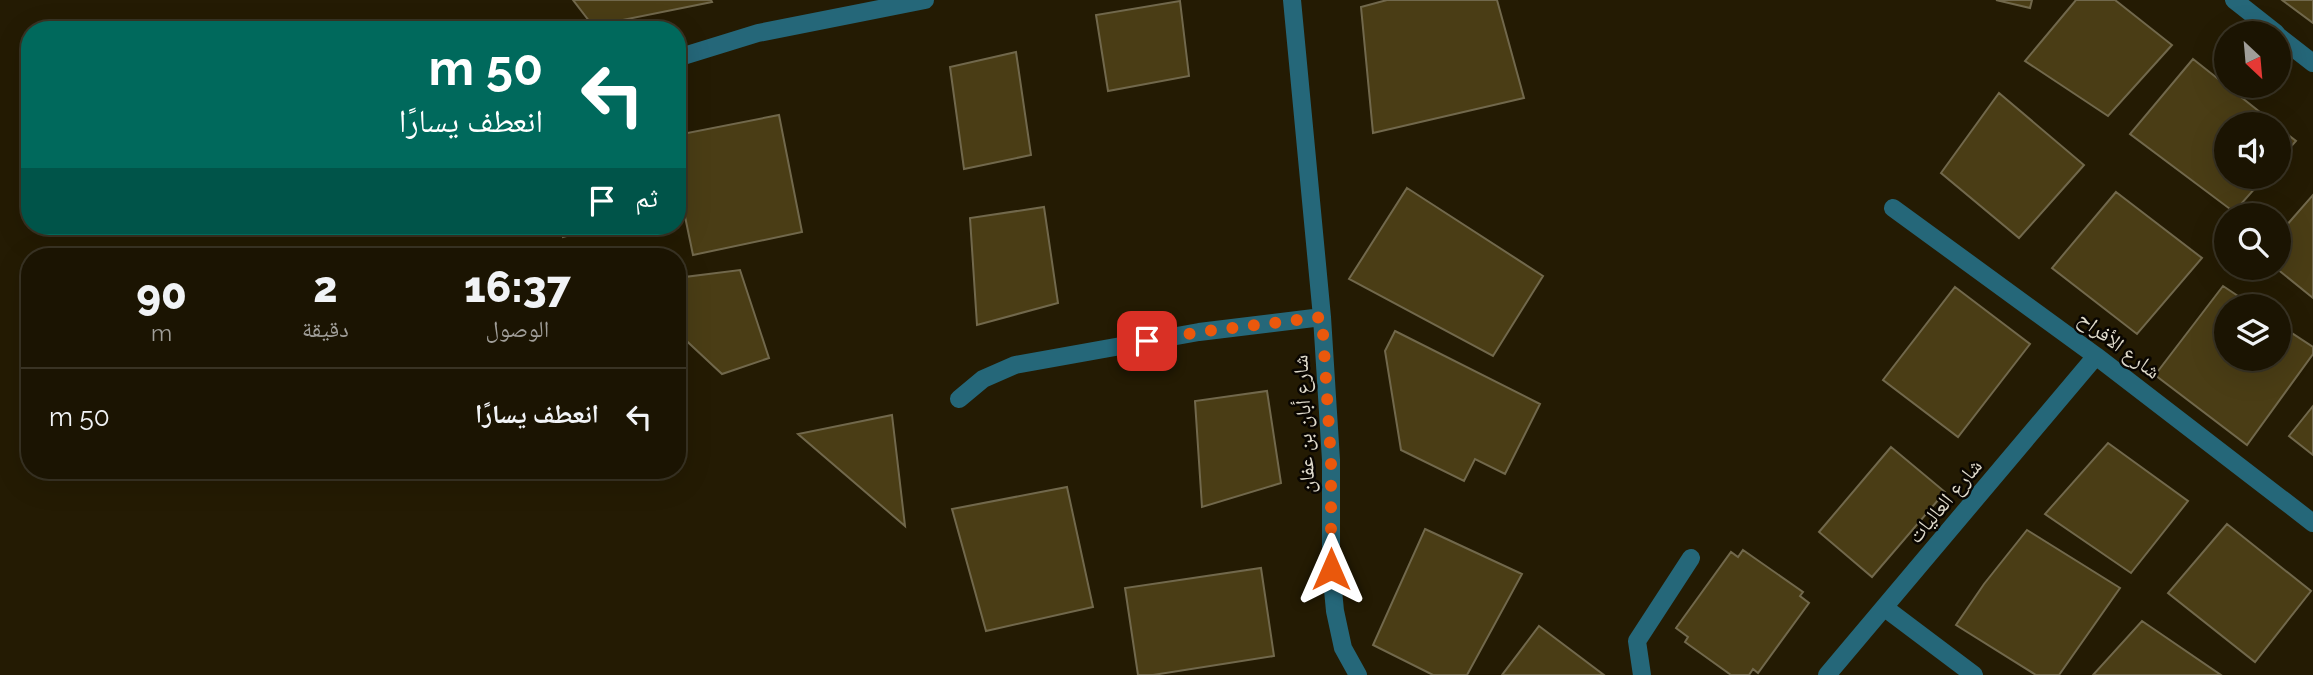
<!DOCTYPE html>
<html lang="ar">
<meta charset="utf-8">
<style>
body{margin:0;font-family:Raleway,"Noto Naskh Arabic",sans-serif;background:#241d0c;color:#f1f3f6;direction:rtl;height:100vh;display:flex;flex-direction:column;font-size:26px;white-space:nowrap}
*{box-sizing:border-box;margin:0}
p{font-size:23px;color:#a09e99}
.icon{flex:none;width:38px;height:38px;fill:none;stroke:currentColor;stroke-width:2;stroke-linecap:round;stroke-linejoin:round}
.map{position:relative;flex:1;overflow:hidden;direction:ltr}
.drawer{position:absolute;left:21px;top:248px;width:665px;height:231px;display:flex;flex-direction:column;background:#1b1402;border-radius:28px;box-shadow:0 7px 28px #0002,0 0 0 2px #393324;direction:rtl}
.drawer>*{flex:none}
.hud{position:absolute;left:21px;top:21px;width:665px;height:214px;border-radius:28px;box-shadow:0 7px 28px #0002,0 0 0 2px #393324;direction:rtl;background:#00695c;color:#fff;overflow:hidden}
.needle{width:46px;rotate:154deg}
.fabs{position:absolute;left:2214px;top:21px;display:grid;gap:14px}
.fabs a{display:grid;place-items:center;width:77px;height:77px;border-radius:50%;background:#1b1402;box-shadow:0 7px 28px #0002,0 0 0 2px #393324;font-size:35px}
.pin{position:absolute;display:grid;place-items:center;width:60px;height:60px;color:#fff;margin:-30px;border-radius:14px;box-shadow:0 4px 10px #0006}
.me{position:absolute;width:77px;margin:-38px;rotate:0deg;stroke-linejoin:round;filter:drop-shadow(0 0 5px #0008)}
.turn{display:flex;align-items:center;gap:24px;height:147px;padding:0 28px;font-size:32px}
.turn .icon{width:91px;height:91px;stroke-width:2.5}
.turn b{display:block;font-size:49px;line-height:60px}
.then{display:flex;align-items:center;height:66px;padding:0 28px;background:#0003;gap:14px;font-size:26px}
.eta{display:flex;justify-content:space-evenly;align-items:center;height:119px;text-align:center}
.eta b{font-size:42px;font-weight:800;line-height:49px}
ul{padding:0;list-style:none}
li{display:flex;align-items:center;gap:21px;height:98px;padding:0 28px;border-top:2px solid #393324}
li div{flex:1}
li b{display:block;font-size:26px}
li em{font-style:normal}
.map>svg:first-child{display:block}
</style>
<div class="map">
<svg width="2313" height="675" viewBox="0 0 2313 675">
<rect width="100%" height="100%" fill="#241b03"/>
<path fill="#4a3d15" stroke="#71684c" stroke-width="2" d="M573,0H711L712,2L593,26Z
M1387,0H1497L1524,98L1373,133L1361,7Z
M1996,0H2032L2030,8Z
M2076,0H2115L2172,45L2108,116L2025,61Z
M2282,0H2313V23Z
M1180,1L1189,76L1108,91L1096,15Z
M1016,52L1031,155L964,169L950,67Z
M2193,59L2275,124H2226V177H2265L2234,212L2130,134Z
M1999,93L2084,165L2019,238L1941,173Z
M779,115L802,232L693,255L677,178V135Z
M2278,127L2296,141L2278,161Z
M1407,188L1543,276L1493,356L1349,279Z
M2116,192L2202,258L2137,334L2052,268Z
M2313,195V298L2276,268H2278V235Z
M1044,207L1058,303L977,325L970,218Z
M562,226H605L563,237Z
M740,270L769,358L722,374L677,332V278Z
M2223,286L2253,306H2226V359H2278V324L2313,347V354L2247,445L2155,375Z
M1955,287L2030,344L1958,437L1883,380Z
M1395,331L1540,404L1505,474L1475,459L1464,481L1401,450L1385,351Z
M1267,391L1281,483L1202,507L1195,401Z
M2313,406V455L2289,436Z
M892,415L905,526L798,434Z
M2108,443L2188,501L2131,573L2045,514Z
M1891,447L1945,492L1872,577L1819,532Z
M1067,487L1093,607L986,631L952,509Z
M2227,524L2311,591L2255,662L2168,593Z
M1425,529L1522,574L1467,675H1433L1373,645Z
M2027,530L2120,588L2059,675H2036L1956,625L1984,584Z
M1743,550L1803,592L1800,596L1809,603L1758,673L1753,669L1749,675H1731L1685,642L1688,637L1676,628L1731,552L1738,557Z
M1261,568L1274,656L1153,675H1138L1125,588Z
M2142,621L2221,675H2093Z
M1539,626L1604,675H1502Z"/>
<g fill="none" stroke-linecap="round" stroke-linejoin="round">
<path stroke="#256779" stroke-width="18" d="M1642,675L1637,641L1691,558"/>
<path stroke="#256779" stroke-width="18" d="M1292,0L1322,317L1331,460V569L1335,611L1343,648L1358,675
M2234,0L2276,33
M2278,36L2313,63
M677,58L758,33L925,0
M1893,208L2096,356L2313,523
M959,399L983,379L1015,365L1199,332L1322,317
M1885,608L1974,675
M1827,675L2096,356"/>
</g>
<g fill="none" stroke-linecap="round" stroke-linejoin="round">
<path stroke="#ea580c" stroke-width="12" stroke-dasharray="0 21.6" d="M1147,341L1199,332L1322,317L1331,460V569"/>
</g>
<g text-anchor="middle" stroke-width="5" stroke-linejoin="round" paint-order="stroke">
<g font-size="21" fill="#e0dbcc" stroke="#0a0601">
<text transform="translate(2119 345) rotate(37)" y="7">شارع الأفراح</text>
<text transform="translate(1304 424) rotate(-93)" y="7">شارع أبان بن عفان</text>
<text transform="translate(1945 501) rotate(-50)" y="7">شارع العاليات</text>
</g>
</g>
</svg>
<div class="fabs">
<a><svg class="needle" viewBox="-14 -14 28 28"><path d="M0-13l5 13h-10z" fill="#e53935"/><path d="M0 13l5-13h-10z" fill="#a09e99"/></svg></a>
<a><svg class="icon" aria-label="sound" viewBox="0 0 24 24"><path d="M4 9h4l5-4v14l-5-4H4zM17 9q2 3 0 6"/></svg></a>
<a><svg class="icon" aria-label="search" viewBox="0 0 24 24"><circle cx="10" cy="10" r="6"/><path d="M15 15l6 6"/></svg></a>
<a><svg class="icon" aria-label="layers" viewBox="0 0 24 24"><path d="M12 4l9 5-9 5-9-5zM3 14l9 5 9-5"/></svg></a>
</div>
<div class="pin" style="left:1147px;top:341px;background:#d93025"><svg class="icon" aria-label="arrive" viewBox="0 0 24 24"><path d="M6 21V4h12l-3 4 3 4H6"/></svg></div>
<svg class="me" style="left:1331px;top:569px" viewBox="-20 -20 40 40"><path d="M0-17L14 15 0 8-14 15z" fill="#ea580c" stroke="#fff" stroke-width="4"/></svg>
<div class="hud">
<div class="turn"><svg class="icon" aria-label="left" viewBox="0 0 24 24"><path d="M17 20v-9H6M10 6l-5 5 5 5"/></svg><div><b>50 m</b>انعطف يسارًا</div></div>
<div class="then">ثم<svg class="icon" aria-label="arrive" viewBox="0 0 24 24"><path d="M6 21V4h12l-3 4 3 4H6"/></svg></div>
</div>
<section class="drawer">
<div class="eta">
<div><b>16:37</b><p>الوصول</p></div>
<div><b>2</b><p>دقيقة</p></div>
<div><b>90</b><p>m</p></div>
</div>
<ul>
<li><svg class="icon" aria-label="left" viewBox="0 0 24 24"><path d="M17 20v-9H6M10 6l-5 5 5 5"/></svg><div><b>انعطف يسارًا</b></div><em>50 m</em></li>
</ul>
</section>
</div>
